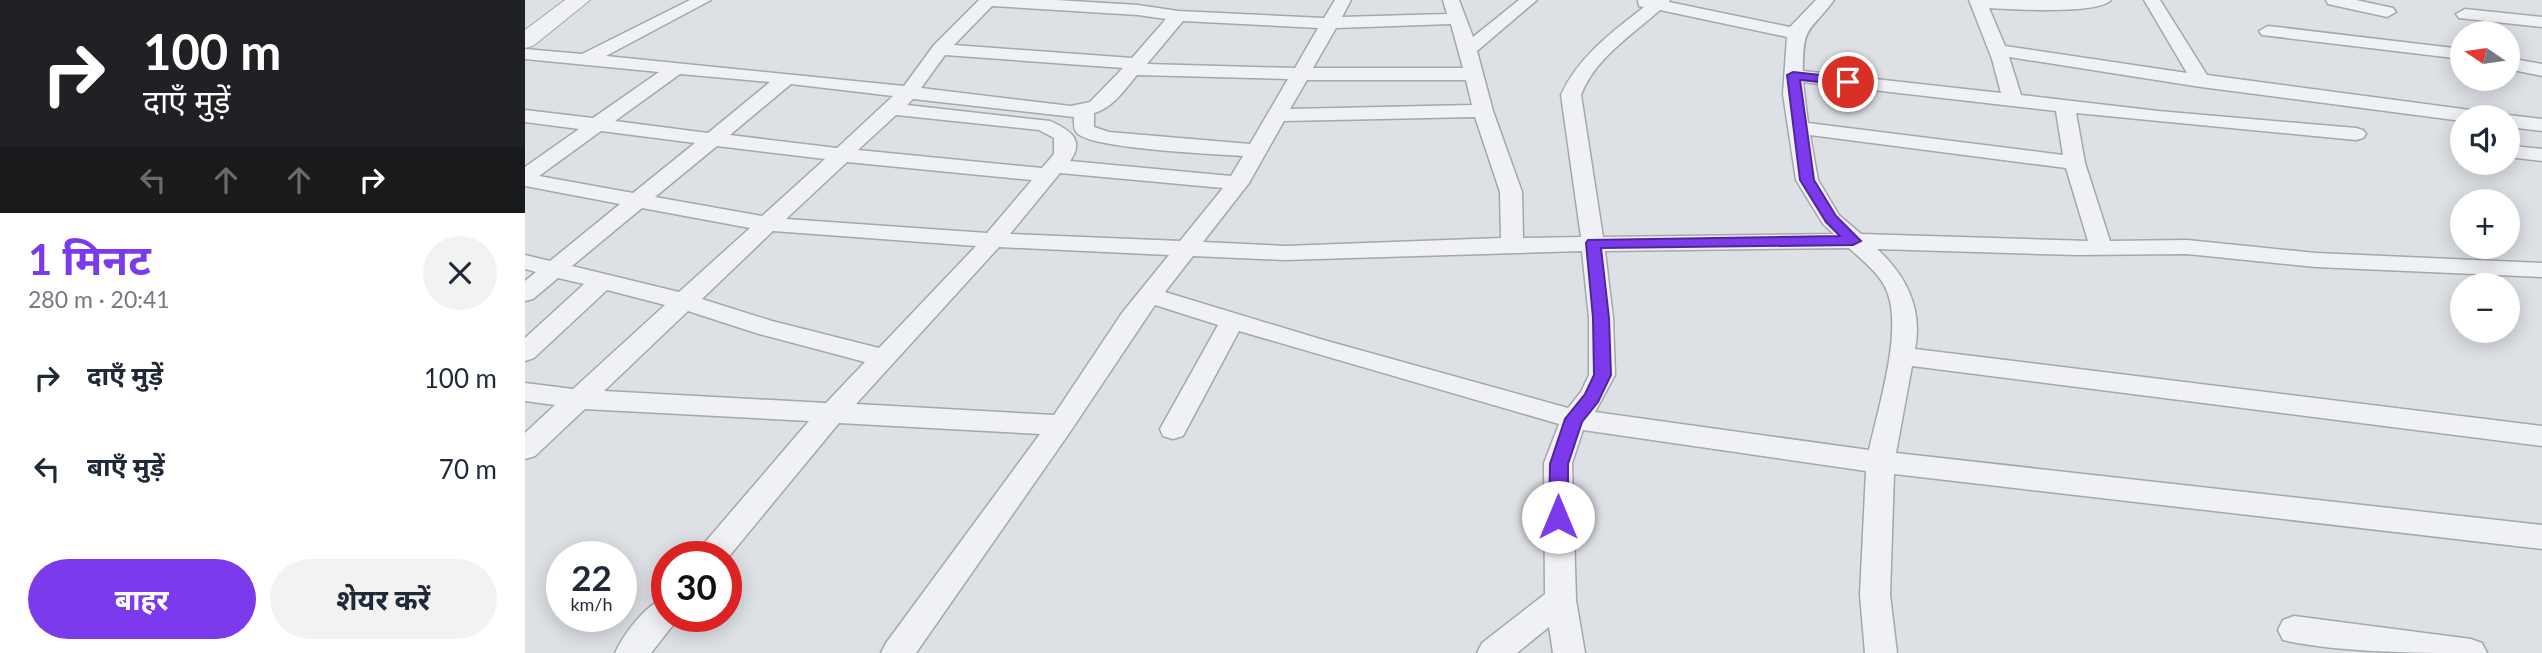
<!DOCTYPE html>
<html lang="hi">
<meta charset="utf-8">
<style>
body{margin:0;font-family:Lato,"Noto Sans Devanagari",sans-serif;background:#f2f2f3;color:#1f2937;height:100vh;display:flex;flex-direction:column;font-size:26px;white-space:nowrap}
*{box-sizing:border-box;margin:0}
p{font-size:23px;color:#747a83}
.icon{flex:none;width:38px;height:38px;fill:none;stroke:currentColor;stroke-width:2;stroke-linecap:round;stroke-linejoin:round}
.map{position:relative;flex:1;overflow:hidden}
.side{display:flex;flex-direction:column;background:#fff;width:525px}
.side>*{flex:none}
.hud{background:#202124;color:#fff;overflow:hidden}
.needle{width:46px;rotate:283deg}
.tools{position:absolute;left:1925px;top:21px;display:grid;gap:14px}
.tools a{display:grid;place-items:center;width:70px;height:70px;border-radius:50%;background:#fff;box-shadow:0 4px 18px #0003;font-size:35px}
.speed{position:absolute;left:21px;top:541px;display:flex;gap:14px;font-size:35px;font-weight:700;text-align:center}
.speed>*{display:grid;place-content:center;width:91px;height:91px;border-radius:50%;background:#fff;box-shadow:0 4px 18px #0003;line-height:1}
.speed small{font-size:18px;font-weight:400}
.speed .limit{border:10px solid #d22;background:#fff;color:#111}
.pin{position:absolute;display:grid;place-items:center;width:60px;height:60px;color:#fff;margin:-30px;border:4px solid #fff;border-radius:50%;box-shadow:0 2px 7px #0007}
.me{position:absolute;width:77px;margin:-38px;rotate:0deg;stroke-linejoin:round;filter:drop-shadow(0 0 5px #0008)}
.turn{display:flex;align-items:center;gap:24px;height:147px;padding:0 28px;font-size:32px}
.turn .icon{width:91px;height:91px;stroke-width:2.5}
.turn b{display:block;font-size:49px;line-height:60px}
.lanes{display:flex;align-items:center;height:66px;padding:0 28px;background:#0003;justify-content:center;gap:35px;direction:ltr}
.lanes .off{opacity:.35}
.round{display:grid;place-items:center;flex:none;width:74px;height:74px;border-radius:37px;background:#f2f2f3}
.head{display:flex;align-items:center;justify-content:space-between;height:119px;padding:0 28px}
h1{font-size:42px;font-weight:700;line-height:52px;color:#7c3aed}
.primary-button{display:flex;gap:14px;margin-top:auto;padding:14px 28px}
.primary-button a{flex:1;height:80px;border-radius:42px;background:#7c3aed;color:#fff;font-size:28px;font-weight:700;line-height:80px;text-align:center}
.primary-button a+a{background:#f2f2f3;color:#1f2937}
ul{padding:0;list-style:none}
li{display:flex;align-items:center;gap:21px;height:91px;padding:0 28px}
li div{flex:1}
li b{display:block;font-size:26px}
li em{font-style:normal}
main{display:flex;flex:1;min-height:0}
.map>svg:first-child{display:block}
</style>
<main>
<section class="side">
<div class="hud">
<div class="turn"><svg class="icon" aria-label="right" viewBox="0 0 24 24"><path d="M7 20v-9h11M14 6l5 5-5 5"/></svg><div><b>100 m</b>दाएँ मुड़ें</div></div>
<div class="lanes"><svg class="icon off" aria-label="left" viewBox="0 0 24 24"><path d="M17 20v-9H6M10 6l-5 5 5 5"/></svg><svg class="icon off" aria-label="ahead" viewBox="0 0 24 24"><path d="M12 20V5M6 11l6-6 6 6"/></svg><svg class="icon off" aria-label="ahead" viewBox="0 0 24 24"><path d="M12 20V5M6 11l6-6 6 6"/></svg><svg class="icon" aria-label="right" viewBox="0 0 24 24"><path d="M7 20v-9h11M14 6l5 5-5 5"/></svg></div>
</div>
<div class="head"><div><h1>1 मिनट</h1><p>280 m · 20:41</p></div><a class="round"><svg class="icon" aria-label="close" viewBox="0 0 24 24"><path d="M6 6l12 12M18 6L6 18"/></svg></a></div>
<ul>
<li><svg class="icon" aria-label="right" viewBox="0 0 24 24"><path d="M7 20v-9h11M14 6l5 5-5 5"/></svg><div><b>दाएँ मुड़ें</b></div><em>100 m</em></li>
<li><svg class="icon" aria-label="left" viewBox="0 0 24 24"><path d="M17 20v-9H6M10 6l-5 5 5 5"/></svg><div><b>बाएँ मुड़ें</b></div><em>70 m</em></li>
</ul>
<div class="primary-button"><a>बाहर</a><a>शेयर करें</a></div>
</section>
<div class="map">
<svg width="2017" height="653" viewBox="0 0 2017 653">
<rect width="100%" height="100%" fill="#dde0e5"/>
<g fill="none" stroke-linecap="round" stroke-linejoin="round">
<g stroke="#a3a7ae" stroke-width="3">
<path id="minor" d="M165,0H186L81,56L379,86L409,45L454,0H531L613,5L653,11L799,18L810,0H826L817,17L922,14L918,0H934L948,37L994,0H1012L952,51L968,111L997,192L998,238L1056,237L1036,95C1053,57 1087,32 1119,7L1114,6L1113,0H1145L1144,2L1265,27L1291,0H1309C1284,34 1278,23 1278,71L1476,93L1467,59L1444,0H1586C1572,15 1487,9 1464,8L1480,46L1662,73L1619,0H1635L1682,75L1953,111L1963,117H1937V121L1676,87L1484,57L1496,95L1633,111L1831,128L1838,130L1841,134L1838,138L1831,140L1551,113L1560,163L1585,241L1662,240L1791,253L2017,263V277L1791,267L1662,254L1552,255L1352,249C1381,275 1398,309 1390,349L2017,426V446L1387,366L1371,453L2017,525V549L1369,474L1365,595L1372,653H1340L1335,595L1341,471L1058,430L1047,463L1051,600L1060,653H1028L1024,627L992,653H952L957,643L1020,594L1019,463L1034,424L714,331L658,436L648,439L638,436L635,429L693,325L630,305L545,432L391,653H356L361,643L515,434L314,423L201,560V556H172L176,547L284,421L60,409L10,456L0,459V433L30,405L0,401V383L48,389L140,305L82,290L9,358L0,361V338L59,284L33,278L8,299L0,301V281L11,272L0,269V255L25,261L95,204L0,186V167L54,129L0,122V110L68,118L134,72L0,59V49L57,54ZM467,6L613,15L641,19L607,58L429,45ZM1135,10L1262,37L1258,94L1271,180L1298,224L1309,234L1078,237L1056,95C1070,58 1106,36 1135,10ZM658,21L793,28L770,68L622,64ZM926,24L938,68H788L811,28ZM420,55L598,68L565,102L546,106L396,88ZM155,74L245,82L183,133L90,121ZM612,75L763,79L725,144L584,132L569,127V113C588,108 600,89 612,75ZM782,80H941L947,105L765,109ZM1278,82L1531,111L1538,155L1283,123ZM266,84L368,96L312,148L205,135ZM388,99L549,117C549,123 548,128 552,133C566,149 691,154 718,156L706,176L545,161C561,139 543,129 525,121L382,105ZM371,115L514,130L529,138V154L517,168L333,150ZM950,117L975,192L976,238L760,246L678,242L724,183L759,121ZM76,131L170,143L108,193L14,176ZM1285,135L1541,168L1563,241L1336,234L1314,215L1293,180ZM192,146L300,159L237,216L130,197ZM322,162L507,180L462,233L261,219ZM535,173L698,188L655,241L485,234ZM117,208L225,228L154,292L47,266ZM248,231L451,246L354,348L247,321L177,299ZM474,247L644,255L597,313L529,415L331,404ZM1324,248C1338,261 1357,275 1363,294C1377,334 1353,408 1344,450L1070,412L1090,375L1088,318L1080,251ZM1057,251L1064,318V375L1056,392L1043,408L795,339L640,292L668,256L760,260ZM163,311L234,334L340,362L301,403L79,391Z
M1801,0H1831L1868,8L1871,12L1862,17L1803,4Z
M1940,9L2017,17V27L1934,18L1931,14Z
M1743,26L1937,49V59L1737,35L1734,31Z
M1983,58L2017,64V76L1983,69Z
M1983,115L2017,119V131L1983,127V117H1976Z
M1988,146L2017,149V161L1983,157V147Z
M142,597V616H155L126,653H90C99,633 121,604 142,597Z
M1769,616L1946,639L1957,643L1962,653C1901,653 1815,653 1758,640L1753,630L1758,620Z"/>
</g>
<g stroke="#a3a7ae" stroke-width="2">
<path id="tertiary" d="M40,0H65L8,46L0,48V30Z"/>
</g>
<use href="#minor" fill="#eff1f4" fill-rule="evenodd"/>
<use href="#tertiary" fill="#eff1f4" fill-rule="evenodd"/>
</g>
<path fill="#7c3aed" stroke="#51269a" stroke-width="2" d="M1268,72L1323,78L1329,82L1323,85L1275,80L1289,180L1311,216L1336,241L1328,245L1076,248L1084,318L1086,375L1073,402L1057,422L1043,464V517L1040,523L1033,525L1027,523L1024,517L1025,464L1040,419L1060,394L1069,375L1068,318L1061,243L1063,240L1315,236L1301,222L1275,180L1262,75Z"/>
</svg>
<div class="tools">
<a><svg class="needle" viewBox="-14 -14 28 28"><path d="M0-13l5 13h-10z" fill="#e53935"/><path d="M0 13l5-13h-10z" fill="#747a83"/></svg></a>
<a><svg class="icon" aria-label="sound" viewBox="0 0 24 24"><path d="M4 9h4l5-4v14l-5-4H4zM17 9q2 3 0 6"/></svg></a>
<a>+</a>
<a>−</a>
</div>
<div class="speed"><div>22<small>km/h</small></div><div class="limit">30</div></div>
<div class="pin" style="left:1323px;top:82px;background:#d93025"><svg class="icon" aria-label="arrive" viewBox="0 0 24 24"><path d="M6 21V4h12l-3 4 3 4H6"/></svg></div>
<svg class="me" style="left:1033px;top:517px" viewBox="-20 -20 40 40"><circle r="19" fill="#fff"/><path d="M0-13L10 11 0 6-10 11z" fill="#7c3aed"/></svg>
</div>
</main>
